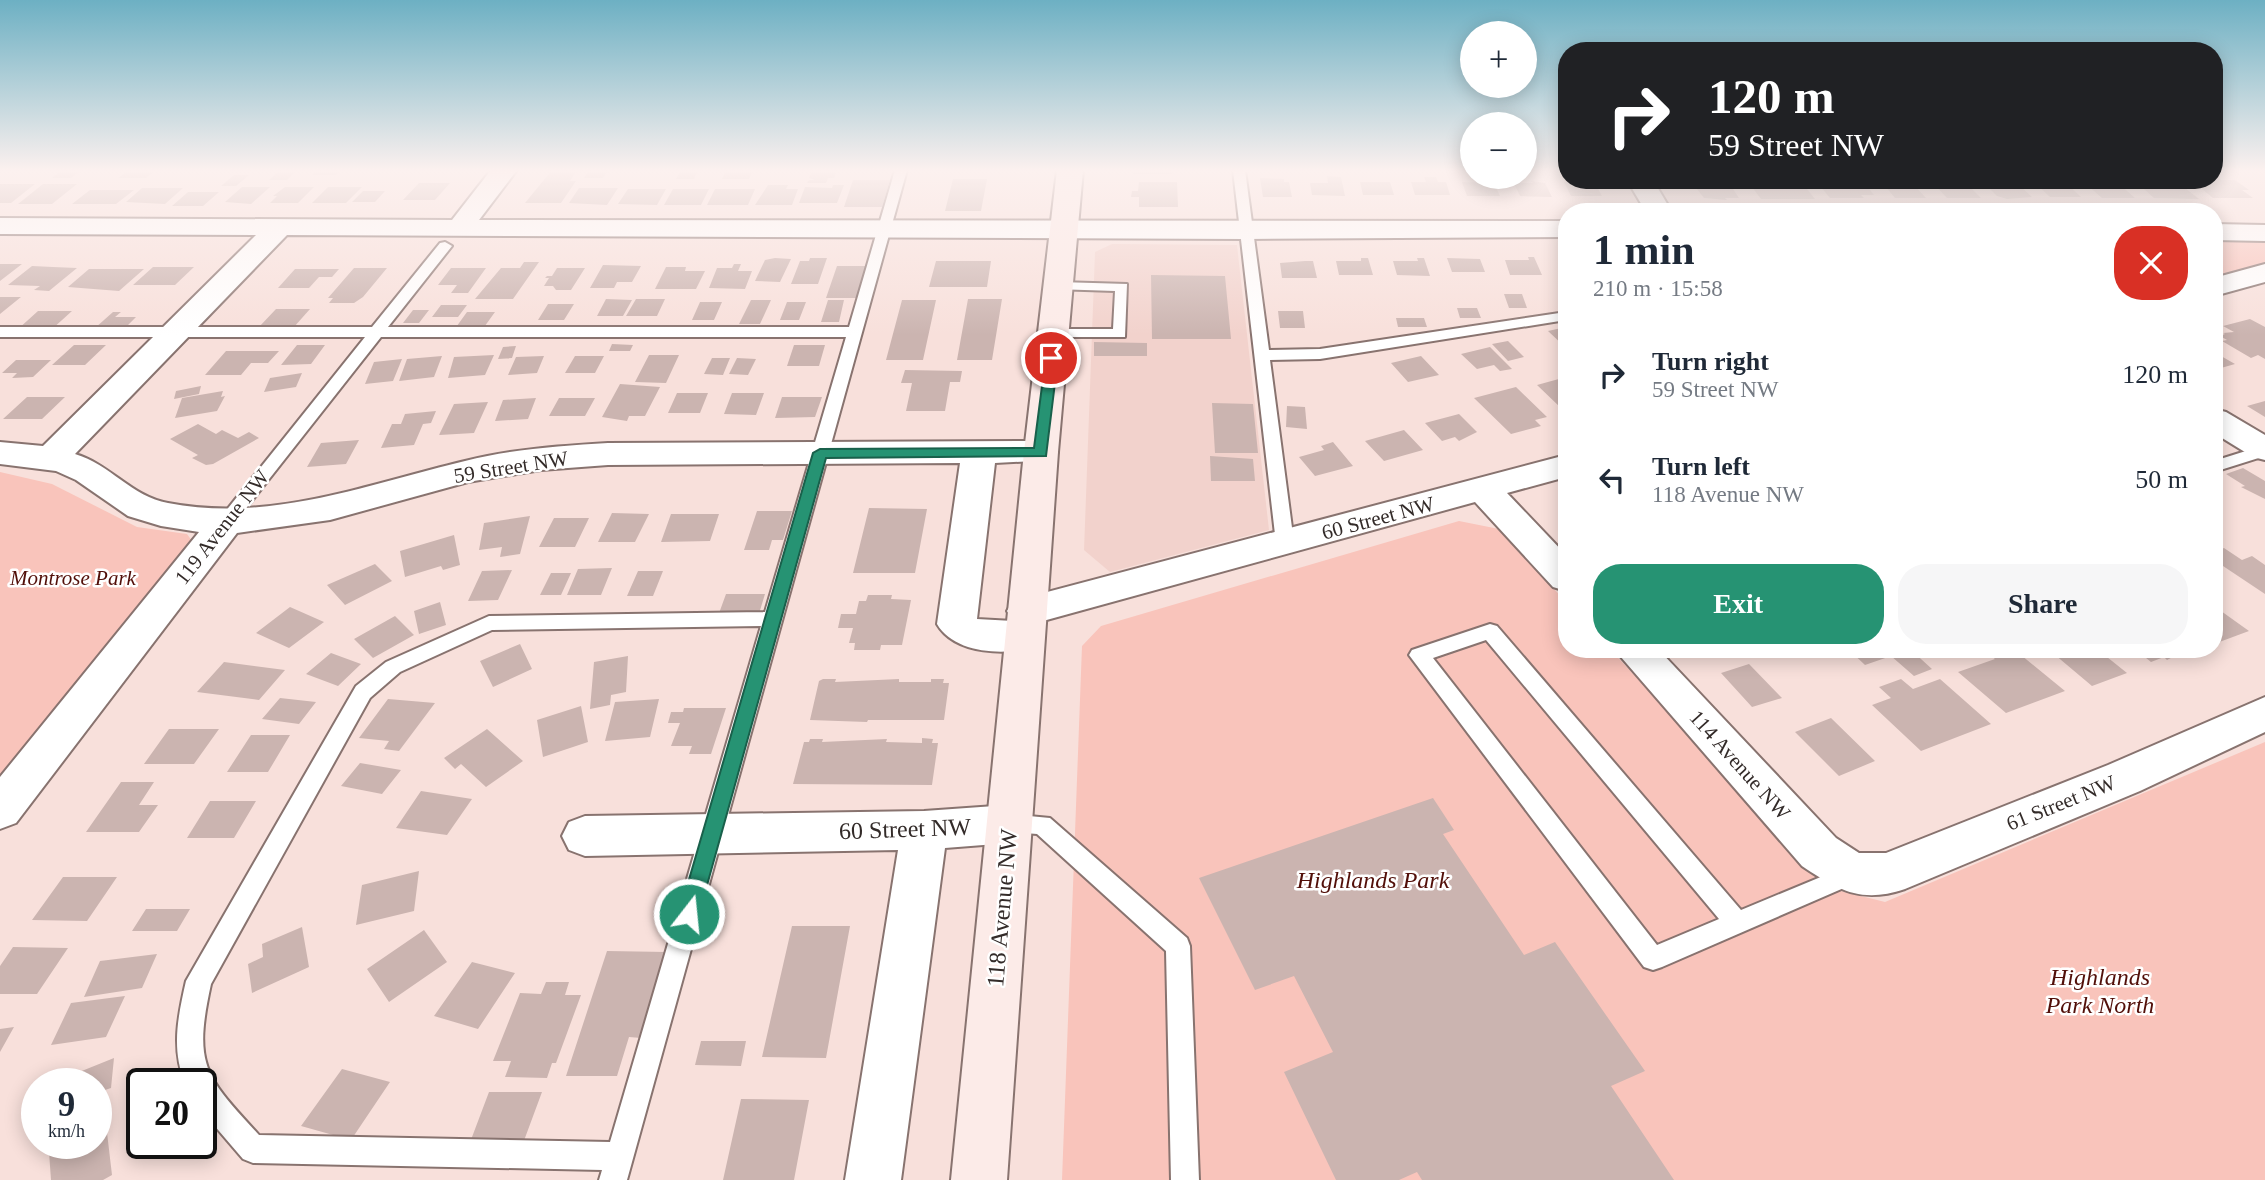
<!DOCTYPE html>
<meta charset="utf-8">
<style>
body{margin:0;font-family:Georgia,serif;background:#f6f6f7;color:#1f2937;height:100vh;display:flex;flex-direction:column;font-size:26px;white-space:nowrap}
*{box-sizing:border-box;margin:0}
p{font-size:23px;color:#747a83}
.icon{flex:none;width:38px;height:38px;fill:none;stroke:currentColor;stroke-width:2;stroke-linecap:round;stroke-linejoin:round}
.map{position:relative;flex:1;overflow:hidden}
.sheet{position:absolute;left:1558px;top:203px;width:665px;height:455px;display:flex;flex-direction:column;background:#fff;border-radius:28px;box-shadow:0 4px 18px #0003}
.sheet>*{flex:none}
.hud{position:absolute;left:1558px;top:42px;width:665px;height:147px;border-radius:28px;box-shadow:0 4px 18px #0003;background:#202124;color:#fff;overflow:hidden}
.tools{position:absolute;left:1460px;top:21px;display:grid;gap:14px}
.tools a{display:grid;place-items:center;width:77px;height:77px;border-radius:50%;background:#fff;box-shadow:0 4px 18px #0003;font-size:35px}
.speed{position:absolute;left:21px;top:1068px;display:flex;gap:14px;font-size:35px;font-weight:700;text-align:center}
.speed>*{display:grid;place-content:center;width:91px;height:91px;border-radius:50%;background:#fff;box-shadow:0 4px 18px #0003;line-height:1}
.speed small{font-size:18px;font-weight:400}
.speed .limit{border:4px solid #111;border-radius:10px;background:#fff;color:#111}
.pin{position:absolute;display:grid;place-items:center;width:60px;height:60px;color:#fff;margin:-30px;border:4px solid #fff;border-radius:50%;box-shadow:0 2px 7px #0007}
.me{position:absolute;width:77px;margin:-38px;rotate:16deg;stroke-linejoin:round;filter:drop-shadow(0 0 5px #0008)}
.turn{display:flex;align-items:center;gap:24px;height:147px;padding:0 35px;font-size:32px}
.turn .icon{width:91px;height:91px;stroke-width:2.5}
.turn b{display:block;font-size:49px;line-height:60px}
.round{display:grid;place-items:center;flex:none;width:74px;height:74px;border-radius:28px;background:#f6f6f7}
.head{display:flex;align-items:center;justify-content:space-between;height:119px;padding:0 35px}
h1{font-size:42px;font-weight:700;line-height:52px}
.button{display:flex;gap:14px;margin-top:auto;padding:14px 35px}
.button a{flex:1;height:80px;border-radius:28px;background:#269373;color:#fff;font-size:28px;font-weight:700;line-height:80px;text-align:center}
.button a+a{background:#f6f6f7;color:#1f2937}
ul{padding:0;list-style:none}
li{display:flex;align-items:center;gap:21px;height:105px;padding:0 35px}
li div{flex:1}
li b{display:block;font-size:26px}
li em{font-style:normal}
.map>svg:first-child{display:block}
</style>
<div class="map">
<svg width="2265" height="1180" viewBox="0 0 2265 1180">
<rect width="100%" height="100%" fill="#f8e0db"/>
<path fill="#f2d2cc" d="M1112,244L1237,245L1269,530L1110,572L1084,550L1095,252Z"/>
<path fill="#f9c4bb" d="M2214,241H2265V263L2214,278Z
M0,472L52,484L137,527L187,534L192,541L0,784Z
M1459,521L1499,529L1566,602V649H1610L1833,889L1885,902L2265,742V1180H1062L1082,646L1101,626Z"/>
<path fill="#cbb4b0" d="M62,170H81L71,178H52Z
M129,170H156L146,178H118Z
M280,170H297L287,180H269Z
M317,170H341L336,175H312Z
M552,170H577L570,181H576L561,203H525Z
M589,170H608L603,178H584Z
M681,170H698L694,179H676Z
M726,170H753L749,179H722Z
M812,170H837L834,178H828L826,183H807L809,180H815L809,178Z
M1133,170H1172V174H1133Z
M2214,174L2221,180H2235L2249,190H2242L2253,198H2213L2193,182H2211L2208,180H2214Z
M234,175H249L236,186H221Z
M1327,176L1341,177L1345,196L1312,195L1310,183H1328Z
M1424,177H1436L1438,182H1446L1450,195H1415L1411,182H1426Z
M1260,178L1284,179V182H1289L1292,197H1263Z
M953,179H987L981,211H945Z
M853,180H890L882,207H844Z
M1690,180L1729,183L1739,198H1725L1727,200L1704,198Z
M1815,180H1847L1852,186H1867L1874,195H1861L1864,198H1830Z
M1938,180L1966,183L1981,198H1947L1933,183H1941Z
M1981,180L2018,184L2032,197L2007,199L1997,196Z
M2134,180H2175L2199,199L2154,198Z
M1531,181L1545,183L1552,197L1520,196L1514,183H1533Z
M1881,181L1913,184L1926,198H1895Z
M1139,182H1177L1178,207H1139V197H1131L1132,191H1138Z
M1360,182H1390L1394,195H1363Z
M1462,182L1494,183L1500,196H1467Z
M1564,182L1595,183L1602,196H1571Z
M419,183H450L435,200H403Z
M1749,183L1803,184L1815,199H1761Z
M0,184H35L11,203H0Z
M43,184H77L52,204H18Z
M2036,184H2067L2081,197H2050Z
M2086,184H2119L2135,198H2102Z
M768,185H788L786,189H798L792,205H755Z
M833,185H844L837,203H799L805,187L832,188Z
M242,187H270L251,204L225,202Z
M285,187H314L298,203H270L277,196H273Z
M328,187H362L346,203H312Z
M142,188H183L165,204L126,202Z
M579,188H618L607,205L569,203Z
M628,189H666L657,205L618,204Z
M673,189H709L701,205H664Z
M715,189H755L748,205H707Z
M90,190H134L116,204H72Z
M363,191H385L375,202H352Z
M188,192H219L203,206H172Z
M1528,257H1534L1542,275H1510L1505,260H1529Z
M775,258L791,259L780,282L755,281L765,260Z
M810,258H827L818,284H791L800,261H809Z
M1361,258H1368L1373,275H1339L1336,261H1361Z
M1417,258H1424L1430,276L1397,275L1393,261H1418Z
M1447,258L1480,259L1485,272H1452Z
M936,261H991L987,287H929Z
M1305,261H1313L1317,278H1282L1280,263Z
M524,262H539L513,299H475L501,268H520Z
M0,264H22L0,281Z
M734,264H741L738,271H752L745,289L709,288L717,268H732Z
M603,265L641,266L632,282H617L614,288H590Z
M32,266L53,267L77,268L49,291L34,290L40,286L8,285Z
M837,266H867L857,298H826Z
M153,267H194L175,285H133Z
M666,267H686L685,271H705L696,289H655Z
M354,268H387L363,297L354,303H329L333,298H328Z
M451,268H486L468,293H451L457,285H438Z
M557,268H585L571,290H556L553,286H544L549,278H545L547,276H552Z
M89,269H144L119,291L68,287Z
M295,269H339L332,277H319L309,288H278Z
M1151,275L1225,276L1231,339H1152Z
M1504,294H1522L1527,308H1509Z
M0,297H21L0,314Z
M606,299L632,300L623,316H597Z
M636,299H665L657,316H626Z
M968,299H1002L992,360H957Z
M751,300H771L760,324H739Z
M828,300H844L839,322H821Z
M902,300H936L923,360H886Z
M700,302H722L714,320H692Z
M787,302H806L799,320H780Z
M548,304H574L564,320H538Z
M441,305H467L458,317H432Z
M1457,308H1477L1481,318H1460Z
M276,309H310L294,327H259Z
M413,310H429L419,323H403Z
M38,311H72L51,330H17Z
M1278,311H1303L1305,328H1280Z
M113,312H121L115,317H136L125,328H95Z
M467,312H495L482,330H454Z
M1396,318H1424L1427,327H1398Z
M2250,319L2265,327V359L2258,355L2251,358L2222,341L2227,340L2220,336L2225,334L2223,333L2234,332L2223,326Z
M1566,327V348L1548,331Z
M1508,341L1524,357L1508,361L1492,344Z
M1094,342L1147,343V356H1094Z
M612,344L633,345L630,351H609Z
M74,345H106L85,365H52Z
M297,345H325L311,364L281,365Z
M794,345H825L819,366H787Z
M516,346L512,358L498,359L503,347Z
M1490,347L1512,369L1500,371L1494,365L1477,369L1461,354Z
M226,351H279L268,363H251L241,375H205Z
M2214,352L2235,364L2214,370Z
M494,355L485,375L448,378L454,357Z
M649,355H679L666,383L635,382Z
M442,356L434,377L399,381L407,359Z
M544,356L537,373L508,375L516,357Z
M575,356H604L595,373H565Z
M1421,356L1439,375L1408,382L1391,363Z
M712,358H730L723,375L704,374Z
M737,358L756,359L748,375L729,374Z
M402,359L393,381L365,384L374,362Z
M16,360H51L33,377L12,378L17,373H2Z
M905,370L962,371L960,382H950L945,411H906L912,383H901Z
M302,373L296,387L264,392L270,378Z
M1566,377V407L1561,408L1537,385Z
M620,384L660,387L645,416H629L627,421L602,417Z
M201,386L199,394L174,399L176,391Z
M1516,387L1547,417L1535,420L1541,426L1511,434L1474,398Z
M223,391L221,397L225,396L217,411L175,418L182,398Z
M677,393H708L700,413H668Z
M732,393H764L756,415L724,414Z
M27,397H65L42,419H3Z
M782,397H822L815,417L775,418Z
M536,398L528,419L495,421L503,400Z
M559,398H595L585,416H549Z
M2265,401V417L2247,406Z
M488,402L474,433L439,435L454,404Z
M1212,403L1253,404L1258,453H1215Z
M1287,406L1305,407L1307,429L1286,427Z
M436,411L431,423L423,424L414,445L381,448L392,424H401L405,414Z
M1459,414L1477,432L1459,441L1455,437L1442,441L1425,423Z
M198,424L216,434L222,430L238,438L249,432L259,438L213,464L206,465L192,458L198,455L170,439Z
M1404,430L1423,450L1384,461L1365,441Z
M359,440L346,464L307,467L321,443Z
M1333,442L1353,466L1315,476L1299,457L1324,450L1321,446Z
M1210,456L1253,459L1255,481H1211Z
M2243,468L2265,481V499L2241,487L2245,486L2226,474Z
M869,508L927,509L915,573H853Z
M757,511H792L783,540H772L769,550H744Z
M612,513L649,514L635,542H598Z
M671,514H719L710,541L661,542Z
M530,516L520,554L500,557L502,547L479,550L484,523Z
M554,518H589L575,547H539Z
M454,535L460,565L443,570L441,566L405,577L400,551Z
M2224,548L2242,560L2252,556L2265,565V594L2214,560V552Z
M375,564L392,581L345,605L327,585Z
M612,568L601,595H567L578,569Z
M512,570L498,600L468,601L482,571Z
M638,571H663L653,596H627Z
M551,573H571L561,595H540Z
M726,594H765L758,617L718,616Z
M868,595H892L891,599L911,600L902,645H881L880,650H854L855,643H849L853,628H838L841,614H856L859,601H866Z
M440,602L446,625L419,634L414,611Z
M2214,606L2249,631L2214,644Z
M290,607L324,622L289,648L256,633Z
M395,616L414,635L373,658L354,639Z
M520,644L532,669L493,687L480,661Z
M1848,649H1910L1932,669L1914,676L1891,656L1865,665Z
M1983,649H2021L2026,653L2021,655L2065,691L2006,713L1958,672L1995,659Z
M2048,649H2097L2127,673L2092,686Z
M2135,649H2186V650L2167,660L2164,657L2151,662Z
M331,653L361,664L338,686L306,674Z
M628,656L626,692L611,695L610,705L590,709L594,662Z
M224,662L285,670L259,700L197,692Z
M1749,664L1782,698L1752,707L1721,673Z
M823,679H836L835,682L899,679V682H931V679H944L943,683H949L944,720H868L867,722L810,720L819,681Z
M1901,679L1913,689L1940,679L1991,724L1921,751L1872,705L1891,698L1879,687Z
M280,698L316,702L299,724L262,719Z
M388,699L435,703L399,751L384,749L389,741L359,738Z
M659,699L650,737L605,741L615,702Z
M581,706L588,742L543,757L537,720Z
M684,708H726L711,754H689L692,746H671L680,723H668L671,712H683Z
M1831,718L1875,761L1839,776L1795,732Z
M169,729H219L194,764H144Z
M487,729L523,761L486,787L461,764L455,769L444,758Z
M251,735H290L268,772H227Z
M922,738L933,739L932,743H938L932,785L793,784L804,742H809L810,739H823L822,742L887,739L886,742L922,743Z
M360,763L401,770L382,794L341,786Z
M121,782H154L139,805H158L139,832H86Z
M421,791L472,799L447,835L396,828Z
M1433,798L1454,830L1443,834L1524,955L1555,942L1645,1071L1611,1086L1674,1180H1422L1417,1172L1399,1180H1336L1284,1072L1333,1052L1294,976L1255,990L1199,878Z
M210,801H256L234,838H187Z
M419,871L414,911L356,925L362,885Z
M63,877H117L87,921L32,920Z
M146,909H190L177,931H132Z
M792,926H850L826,1058L762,1057Z
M302,927L309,967L252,993L248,964L263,957L262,944Z
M424,930L447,962L389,1002L367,969Z
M13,947L68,948L37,994H0V966Z
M607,951L667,952L641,1038L629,1037L617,1076H566Z
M157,954L142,988L84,997L100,961Z
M472,962L515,973L478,1029L434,1016Z
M546,982H569L565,995H581L556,1063H552L547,1078L505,1077L511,1061H493L520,993L541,994Z
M125,996L106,1037L51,1045L71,1003Z
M14,1027L0,1052V1029Z
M701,1041H746L741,1066L695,1065Z
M114,1058L111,1088L96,1093V1083H52Z
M342,1069L390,1082L351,1140L301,1126Z
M489,1092H542L522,1146L469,1145Z
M741,1099L809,1100L794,1180H723Z
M106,1124L112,1175L103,1180H51L49,1152L68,1143H96V1128Z"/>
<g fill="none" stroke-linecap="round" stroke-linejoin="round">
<g stroke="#88736f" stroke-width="4">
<path id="lane" d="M895,170H907L627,1180H599L602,1170L253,1163L243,1159L201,1110V1083H185C171,1049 178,1016 186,981L356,686L386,662L489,616L765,612L846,337H381L233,525H221L218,521L221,517L365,337H0V327H372L440,243L445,242L452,246L388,327H849ZM761,626L610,1142L259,1135C205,1076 193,1066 211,984L370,698L400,672L492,630Z
M1233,170H1245L1269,350L1320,349L1566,312V320L1320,359L1270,360L1294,543L1285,549L1276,543Z
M1059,282L1127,284L1125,337H1049V331L1054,329H1113L1115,291L1054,289L1052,286Z
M2265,445V456L2214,472V461Z
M1490,624L1497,626L1741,910L1852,864L1860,867L1864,874L1860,881L1662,967L1653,970L1644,967L1409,655L1412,650ZM1486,640L1719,919L1657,945L1433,658Z
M1645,649H1678L1675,654L1642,666L1635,663L1632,658L1635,653Z
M1009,814L1050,818L1187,938L1190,946L1199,1180H1171L1166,951L1037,834L1001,831L998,824L1001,817Z"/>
</g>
<g stroke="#88736f" stroke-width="4">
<path id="street" d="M491,170H517L479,220L1566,221V237L1246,239L287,235L75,454C110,464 132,497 168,503C270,523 368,484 465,461C512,449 560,446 608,443L1041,441L1053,444L1058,452L1053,460L995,463L977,619L1013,621L1007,611L1013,601L1566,455V477L1507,493L1566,555V591L1553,587L1475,502L1032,624L1039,626L1045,636L1039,646C1008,656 955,655 937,624L960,463L608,465L541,470L468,482L330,520L237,533L16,823L0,829V777L199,532L161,526L128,516L76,480L56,471L0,464V442L43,446L256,235L0,234V218L452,220Z
M1627,180H1653L1672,212H1646Z
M2214,224L2265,225V241L2214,240Z
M2265,264V282L2214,296V278Z
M2214,409L2226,412L2265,435V460L2253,457L2214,433Z
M1614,649H1658L1836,838L1859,853H1886L2108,765L2265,697V732L2140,791L1905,889C1861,904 1838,890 1802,866Z
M1009,805L1025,810L1032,824L1025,838L1009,843L945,848L901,1180H845L898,850L585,856L569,850L562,836L569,822L585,816L924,811Z"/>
</g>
<g stroke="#88736f" stroke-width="4">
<path id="secondary" d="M1057,170H1083L1058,452L1007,1180H951L1024,452Z"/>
</g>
<use href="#lane" fill="#fff" fill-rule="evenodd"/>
<use href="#street" fill="#fff" fill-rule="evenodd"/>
<use href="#secondary" fill="#fcebe8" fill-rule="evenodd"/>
</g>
<linearGradient id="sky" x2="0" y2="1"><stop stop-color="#6db0c3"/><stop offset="0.51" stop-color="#fcf1ef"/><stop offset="1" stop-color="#fcf1ef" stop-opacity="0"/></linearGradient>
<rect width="2265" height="335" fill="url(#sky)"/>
<path fill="#269373" stroke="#19604b" stroke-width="2" d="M1046,355L1058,358L1046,456L826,458L699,914L696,921L689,923L682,921L679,914L813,453L820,449L1034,448Z"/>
<g text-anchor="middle" stroke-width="5" stroke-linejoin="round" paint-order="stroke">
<g font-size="21" fill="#332b29" stroke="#fff">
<text transform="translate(511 467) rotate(-9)" y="7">59 Street NW</text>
<text transform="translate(1378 518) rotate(-15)" y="7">60 Street NW</text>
<text transform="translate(222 527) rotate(-52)" y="7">119 Avenue NW</text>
<text transform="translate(1740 765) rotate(48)" y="7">114 Avenue NW</text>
<text transform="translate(2061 803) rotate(-22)" y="7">61 Street NW</text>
</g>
<g font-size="21" font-style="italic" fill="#520f09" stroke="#fff">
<text x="73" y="585">Montrose Park</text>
</g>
<g font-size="24" fill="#332b29" stroke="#fff">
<text transform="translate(905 829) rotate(-2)" y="8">60 Street NW</text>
<text transform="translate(1002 908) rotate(-85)" y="8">118 Avenue NW</text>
</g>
<g font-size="24" font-style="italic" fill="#520f09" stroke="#fff">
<text x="1373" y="888">Highlands Park</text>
<text x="2100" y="985">Highlands<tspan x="2100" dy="28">Park North</tspan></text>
</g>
</g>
</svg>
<div class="tools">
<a>+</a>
<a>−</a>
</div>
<div class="speed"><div>9<small>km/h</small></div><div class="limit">20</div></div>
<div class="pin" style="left:1051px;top:358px;background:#d93025"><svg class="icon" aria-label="arrive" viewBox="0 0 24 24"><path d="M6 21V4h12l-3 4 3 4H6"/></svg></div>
<svg class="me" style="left:689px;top:914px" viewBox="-20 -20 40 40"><circle r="17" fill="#269373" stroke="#fff" stroke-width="3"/><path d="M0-11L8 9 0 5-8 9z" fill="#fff"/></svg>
<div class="hud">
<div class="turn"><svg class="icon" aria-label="right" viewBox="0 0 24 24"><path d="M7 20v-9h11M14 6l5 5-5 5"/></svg><div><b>120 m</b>59 Street NW</div></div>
</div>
<section class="sheet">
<div class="head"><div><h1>1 min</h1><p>210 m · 15:58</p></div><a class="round" style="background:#d93025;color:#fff"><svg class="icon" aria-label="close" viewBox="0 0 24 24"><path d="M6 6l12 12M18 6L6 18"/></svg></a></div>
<ul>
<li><svg class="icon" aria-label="right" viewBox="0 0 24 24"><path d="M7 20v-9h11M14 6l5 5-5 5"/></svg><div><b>Turn right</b><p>59 Street NW</p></div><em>120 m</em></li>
<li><svg class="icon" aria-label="left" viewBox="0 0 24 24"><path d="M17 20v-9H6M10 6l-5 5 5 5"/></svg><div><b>Turn left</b><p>118 Avenue NW</p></div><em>50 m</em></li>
</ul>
<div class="button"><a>Exit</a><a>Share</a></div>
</section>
</div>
